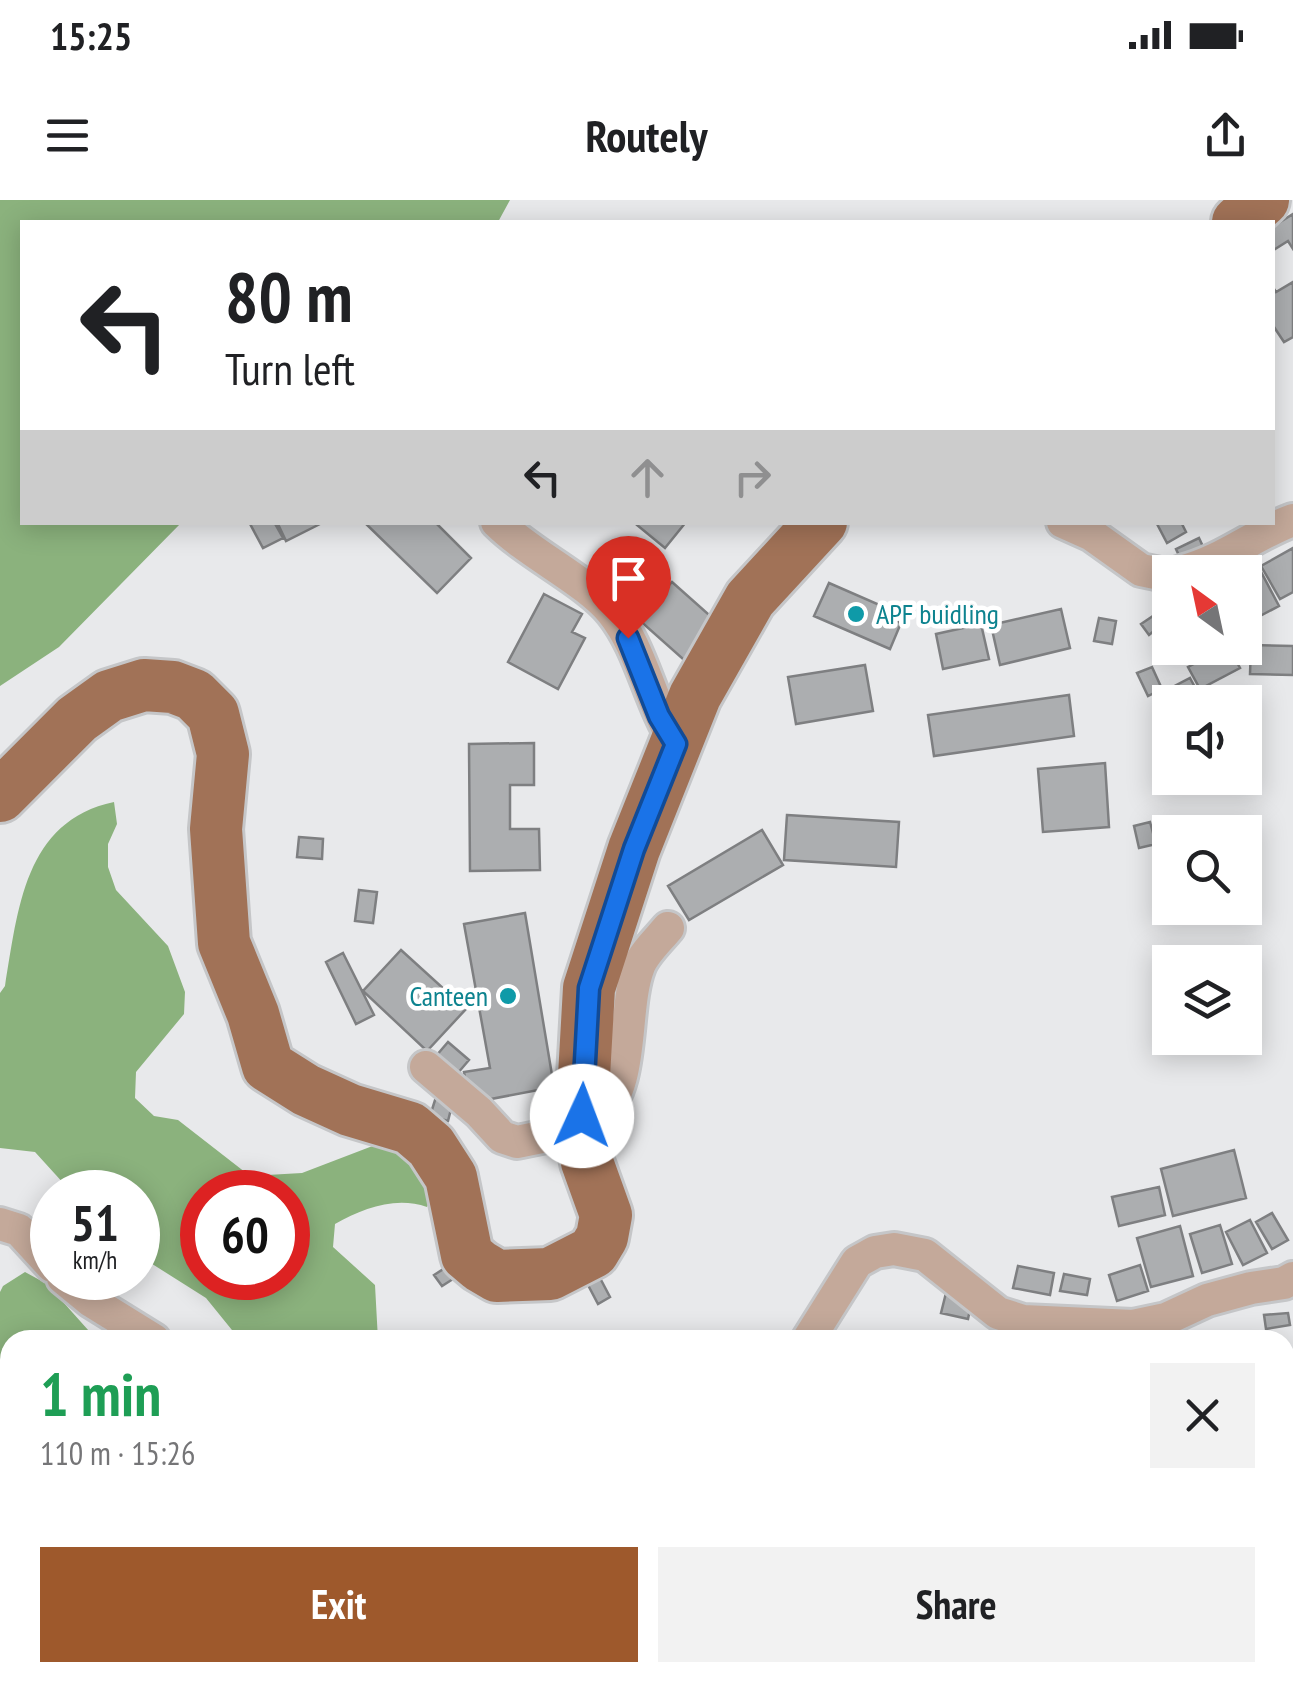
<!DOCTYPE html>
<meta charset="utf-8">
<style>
body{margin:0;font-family:"PT Sans Narrow",sans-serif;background:#f2f2f2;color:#202124;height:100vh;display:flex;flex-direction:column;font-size:38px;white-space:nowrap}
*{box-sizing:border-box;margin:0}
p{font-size:32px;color:#757577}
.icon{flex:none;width:55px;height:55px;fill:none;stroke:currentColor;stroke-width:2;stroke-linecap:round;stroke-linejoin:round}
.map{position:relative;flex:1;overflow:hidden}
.details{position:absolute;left:0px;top:1130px;width:1295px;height:352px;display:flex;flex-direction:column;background:#fff;border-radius:30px 30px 0 0;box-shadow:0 5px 25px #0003}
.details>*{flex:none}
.hud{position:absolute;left:20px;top:20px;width:1255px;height:305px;border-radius:0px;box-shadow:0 5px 25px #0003;background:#fff;color:#202124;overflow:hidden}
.needle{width:65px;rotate:327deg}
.buttons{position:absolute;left:1152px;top:355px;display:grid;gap:20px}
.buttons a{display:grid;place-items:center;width:110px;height:110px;border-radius:0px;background:#fff;box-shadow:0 5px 25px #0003;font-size:50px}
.speed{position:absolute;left:30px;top:970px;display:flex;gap:20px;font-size:50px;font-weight:700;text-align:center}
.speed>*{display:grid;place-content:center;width:130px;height:130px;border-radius:50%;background:#fff;box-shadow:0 5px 25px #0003;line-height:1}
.speed small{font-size:25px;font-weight:400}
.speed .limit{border:15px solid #d22;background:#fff;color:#111}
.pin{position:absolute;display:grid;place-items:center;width:85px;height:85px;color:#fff;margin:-102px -42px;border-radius:50% 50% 50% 0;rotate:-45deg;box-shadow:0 0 10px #0007}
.pin .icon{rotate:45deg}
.me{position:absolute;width:110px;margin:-55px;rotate:2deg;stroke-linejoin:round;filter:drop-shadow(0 0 8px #0008)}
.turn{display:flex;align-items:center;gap:35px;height:210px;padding:0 40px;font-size:45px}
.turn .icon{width:130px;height:130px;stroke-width:2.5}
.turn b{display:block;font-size:70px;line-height:85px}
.lanes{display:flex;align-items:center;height:95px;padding:0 40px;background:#0003;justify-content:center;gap:50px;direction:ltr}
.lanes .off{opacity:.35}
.round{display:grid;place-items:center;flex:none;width:105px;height:105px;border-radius:0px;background:#f2f2f2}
.head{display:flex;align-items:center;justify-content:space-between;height:170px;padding:0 40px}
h1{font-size:60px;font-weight:800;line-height:75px;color:#1e9e55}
.primary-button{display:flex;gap:20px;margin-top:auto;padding:20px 40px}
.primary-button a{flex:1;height:115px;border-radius:0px;background:#9e592c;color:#fff;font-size:40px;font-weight:800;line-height:115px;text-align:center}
.primary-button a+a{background:#f2f2f2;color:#202124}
.status{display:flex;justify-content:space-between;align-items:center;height:70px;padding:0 50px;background:#fff;direction:ltr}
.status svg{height:28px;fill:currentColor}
header{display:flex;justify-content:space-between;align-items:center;height:130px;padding:0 40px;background:#fff;font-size:45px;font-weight:800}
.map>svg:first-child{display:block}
</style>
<div class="status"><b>15:25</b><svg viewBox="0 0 49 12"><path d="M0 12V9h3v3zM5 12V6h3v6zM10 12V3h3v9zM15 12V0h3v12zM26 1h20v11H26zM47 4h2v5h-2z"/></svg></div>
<header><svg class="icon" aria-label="menu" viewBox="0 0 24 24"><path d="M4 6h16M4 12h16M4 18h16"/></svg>Routely<svg class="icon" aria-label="share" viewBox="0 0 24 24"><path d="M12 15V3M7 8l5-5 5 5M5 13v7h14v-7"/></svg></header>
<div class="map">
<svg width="1293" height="1482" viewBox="0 0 1293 1482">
<rect width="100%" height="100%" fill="#e8e9eb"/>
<path fill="#8bb27d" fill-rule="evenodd" d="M0,0H510L498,22H22V322L181,323L59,447L0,486Z
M114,602L117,624L108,644V667L116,690L168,746L185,792L184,814L136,872L135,898L154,916L178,920L250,976L302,973L383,942L408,943L437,985L427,1007C396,996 363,1008 335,1024L333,1047L375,1085L378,1140H249L236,1135L206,1098L138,1055V992H82L65,985L35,952L0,948V793L5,786C18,710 24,621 114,602ZM202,992H288V1078H202Z
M25,1072L47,1084L97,1140H10V1324L0,1326V1092L3,1086Z
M1292,1316L1293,1482H1214L1210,1473L1285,1472V1317Z
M117,1472H303V1473L293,1482H113Z"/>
<path fill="#acaeb0" stroke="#7e7f81" stroke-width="2.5" d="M1293,14V49L1288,41L1272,51V27Z
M1293,82V137L1284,142L1272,124V86L1276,92Z
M249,322H274L283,338L263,348Z
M277,322H324L286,341Z
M364,322H435L471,358L437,393Z
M639,322H686L665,348L637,325Z
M1156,322H1181L1186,332L1167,343Z
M1199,338L1206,353L1183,364L1176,349Z
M1293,348V392L1280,399L1261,366Z
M1259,368L1279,406L1245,424V376Z
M672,382L725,429L692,467L638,419Z
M829,383L898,413L894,420L901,423L890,449L814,416Z
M544,394L582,414L572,432L585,438L558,489L508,462Z
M1061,409L1070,448L1000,465L991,425Z
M1153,416L1160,426L1149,435L1141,424Z
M1099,418L1116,421L1112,444L1094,441Z
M981,424L989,459L943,469L936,434Z
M1251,445L1293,446V475L1250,474Z
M1225,448H1229L1240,468L1200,489L1188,467Z
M865,465L873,511L796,524L788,477Z
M1152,467L1162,489L1148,496L1137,473Z
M1190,478L1197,491L1170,505L1163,492Z
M1069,495L1074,536L934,556L928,515Z
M534,543V585H510V629H539L540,670L470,671L469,544Z
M1105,563L1109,627L1043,632L1038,569Z
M787,615L899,622L896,667L784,660Z
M1150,622L1156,644L1139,648L1134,626Z
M762,630L783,665L689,720L668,686Z
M299,637L323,639L322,659L297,657Z
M359,690L377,692L373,723L355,721Z
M525,713L554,887L470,903L464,872L490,868L464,724Z
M401,750L466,809L427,851L363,791Z
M343,753L374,815L356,824L326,762Z
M448,842L469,860L451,881L430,863Z
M436,897L453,901L448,921L430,916Z
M1234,950L1246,998L1173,1016L1161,969Z
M1159,987L1165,1015L1119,1026L1112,997Z
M1272,1013L1288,1040L1272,1049L1256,1022Z
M1250,1020L1267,1053L1243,1065L1226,1032Z
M1220,1025L1232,1064L1202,1073L1190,1034Z
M1180,1026L1193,1076L1151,1087L1137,1038Z
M1140,1065L1148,1091L1117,1101L1109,1075Z
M1018,1066L1054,1073L1050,1095L1013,1088Z
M445,1068L453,1079L442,1086L434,1075Z
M1064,1074L1090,1079L1087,1095L1060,1091Z
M600,1078L610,1097L598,1104L588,1085Z
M947,1089L973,1095L968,1119L941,1113Z
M1288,1113L1290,1125L1266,1129L1264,1115Z
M1027,1472H1043L1050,1479L1018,1482Z"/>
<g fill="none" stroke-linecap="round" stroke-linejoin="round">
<g stroke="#c5c6c8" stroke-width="38">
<path id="minor" d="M497,322C529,354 587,381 612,412C642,449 650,503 677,544
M1063,322L1092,335L1141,370L1170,376
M1181,372C1226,360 1254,334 1293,320
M426,867L479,912L502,937L517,942L581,929
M582,916L598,917C636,886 622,809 639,766C644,753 659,739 668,728
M0,1024L19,1030L52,1066
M63,1078L91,1101L154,1140
M808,1140L857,1062L875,1052L894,1049L925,1055L998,1113L1023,1121L1133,1126L1166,1119L1207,1100L1251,1088L1284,1083L1293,1078
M381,1472L397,1482
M474,1482L494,1472"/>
</g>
<g stroke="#c5c6c8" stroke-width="58">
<path id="primary" d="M1238,22L1263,0
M0,596L77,519L109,496L144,485L173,487L194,495L213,514L223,554L216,629L224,743L253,814L268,866L306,890L350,910L410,928L431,946L451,977L467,1055L480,1066L497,1076L550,1074L593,1052L602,1037L606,1015L587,962L581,929L589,788L634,649L695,496L750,399L821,322"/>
</g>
<path stroke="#acadaf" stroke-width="5" stroke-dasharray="5 8" stroke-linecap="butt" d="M896,1482L897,1472"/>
<use href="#minor" stroke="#c4a99a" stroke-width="32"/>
<use href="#primary" stroke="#a17257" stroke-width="52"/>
</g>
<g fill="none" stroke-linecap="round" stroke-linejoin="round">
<g stroke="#114b97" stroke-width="25">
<path id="route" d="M582,916L589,788L634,649L676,544L659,516L628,438"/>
</g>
<use href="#route" stroke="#1a73e8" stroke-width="18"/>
</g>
<g fill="#0f9aa8" stroke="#fff" stroke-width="4">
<circle cx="856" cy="414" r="10"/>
<circle cx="508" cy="796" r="10"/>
</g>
<g text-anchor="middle" stroke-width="9" stroke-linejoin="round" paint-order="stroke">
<g font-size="28" fill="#0d838f" stroke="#fff" text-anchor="start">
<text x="876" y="424">APF buidling</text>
<text x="488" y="806" text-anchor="end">Canteen</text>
</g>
</g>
</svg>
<div class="buttons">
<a><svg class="needle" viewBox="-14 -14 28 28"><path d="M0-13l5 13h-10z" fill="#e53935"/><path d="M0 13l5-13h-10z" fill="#757577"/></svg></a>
<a><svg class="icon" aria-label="sound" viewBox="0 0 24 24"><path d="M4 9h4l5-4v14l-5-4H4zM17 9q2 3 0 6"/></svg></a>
<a><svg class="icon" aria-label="search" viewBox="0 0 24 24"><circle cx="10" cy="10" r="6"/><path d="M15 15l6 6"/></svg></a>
<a><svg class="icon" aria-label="layers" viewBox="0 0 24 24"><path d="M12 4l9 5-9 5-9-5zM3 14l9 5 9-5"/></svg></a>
</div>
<div class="speed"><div>51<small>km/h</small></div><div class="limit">60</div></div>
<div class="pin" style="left:628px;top:438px;background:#d93025"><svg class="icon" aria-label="arrive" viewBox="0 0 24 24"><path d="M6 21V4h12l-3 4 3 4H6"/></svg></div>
<svg class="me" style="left:582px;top:916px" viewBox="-20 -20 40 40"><circle r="19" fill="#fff"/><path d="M0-13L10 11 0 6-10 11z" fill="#1a73e8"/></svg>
<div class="hud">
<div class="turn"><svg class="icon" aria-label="left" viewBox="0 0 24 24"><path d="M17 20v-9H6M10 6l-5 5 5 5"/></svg><div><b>80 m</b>Turn left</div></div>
<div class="lanes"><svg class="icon" aria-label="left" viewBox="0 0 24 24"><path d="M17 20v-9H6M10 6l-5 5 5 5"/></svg><svg class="icon off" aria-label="ahead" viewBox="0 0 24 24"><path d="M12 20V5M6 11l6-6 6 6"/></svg><svg class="icon off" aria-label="right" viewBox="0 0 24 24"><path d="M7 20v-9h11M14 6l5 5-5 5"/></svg></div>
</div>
<section class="details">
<div class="head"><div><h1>1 min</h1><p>110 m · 15:26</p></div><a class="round"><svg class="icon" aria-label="close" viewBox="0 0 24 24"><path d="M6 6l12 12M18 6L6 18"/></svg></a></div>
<div class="primary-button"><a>Exit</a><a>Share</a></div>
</section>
</div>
